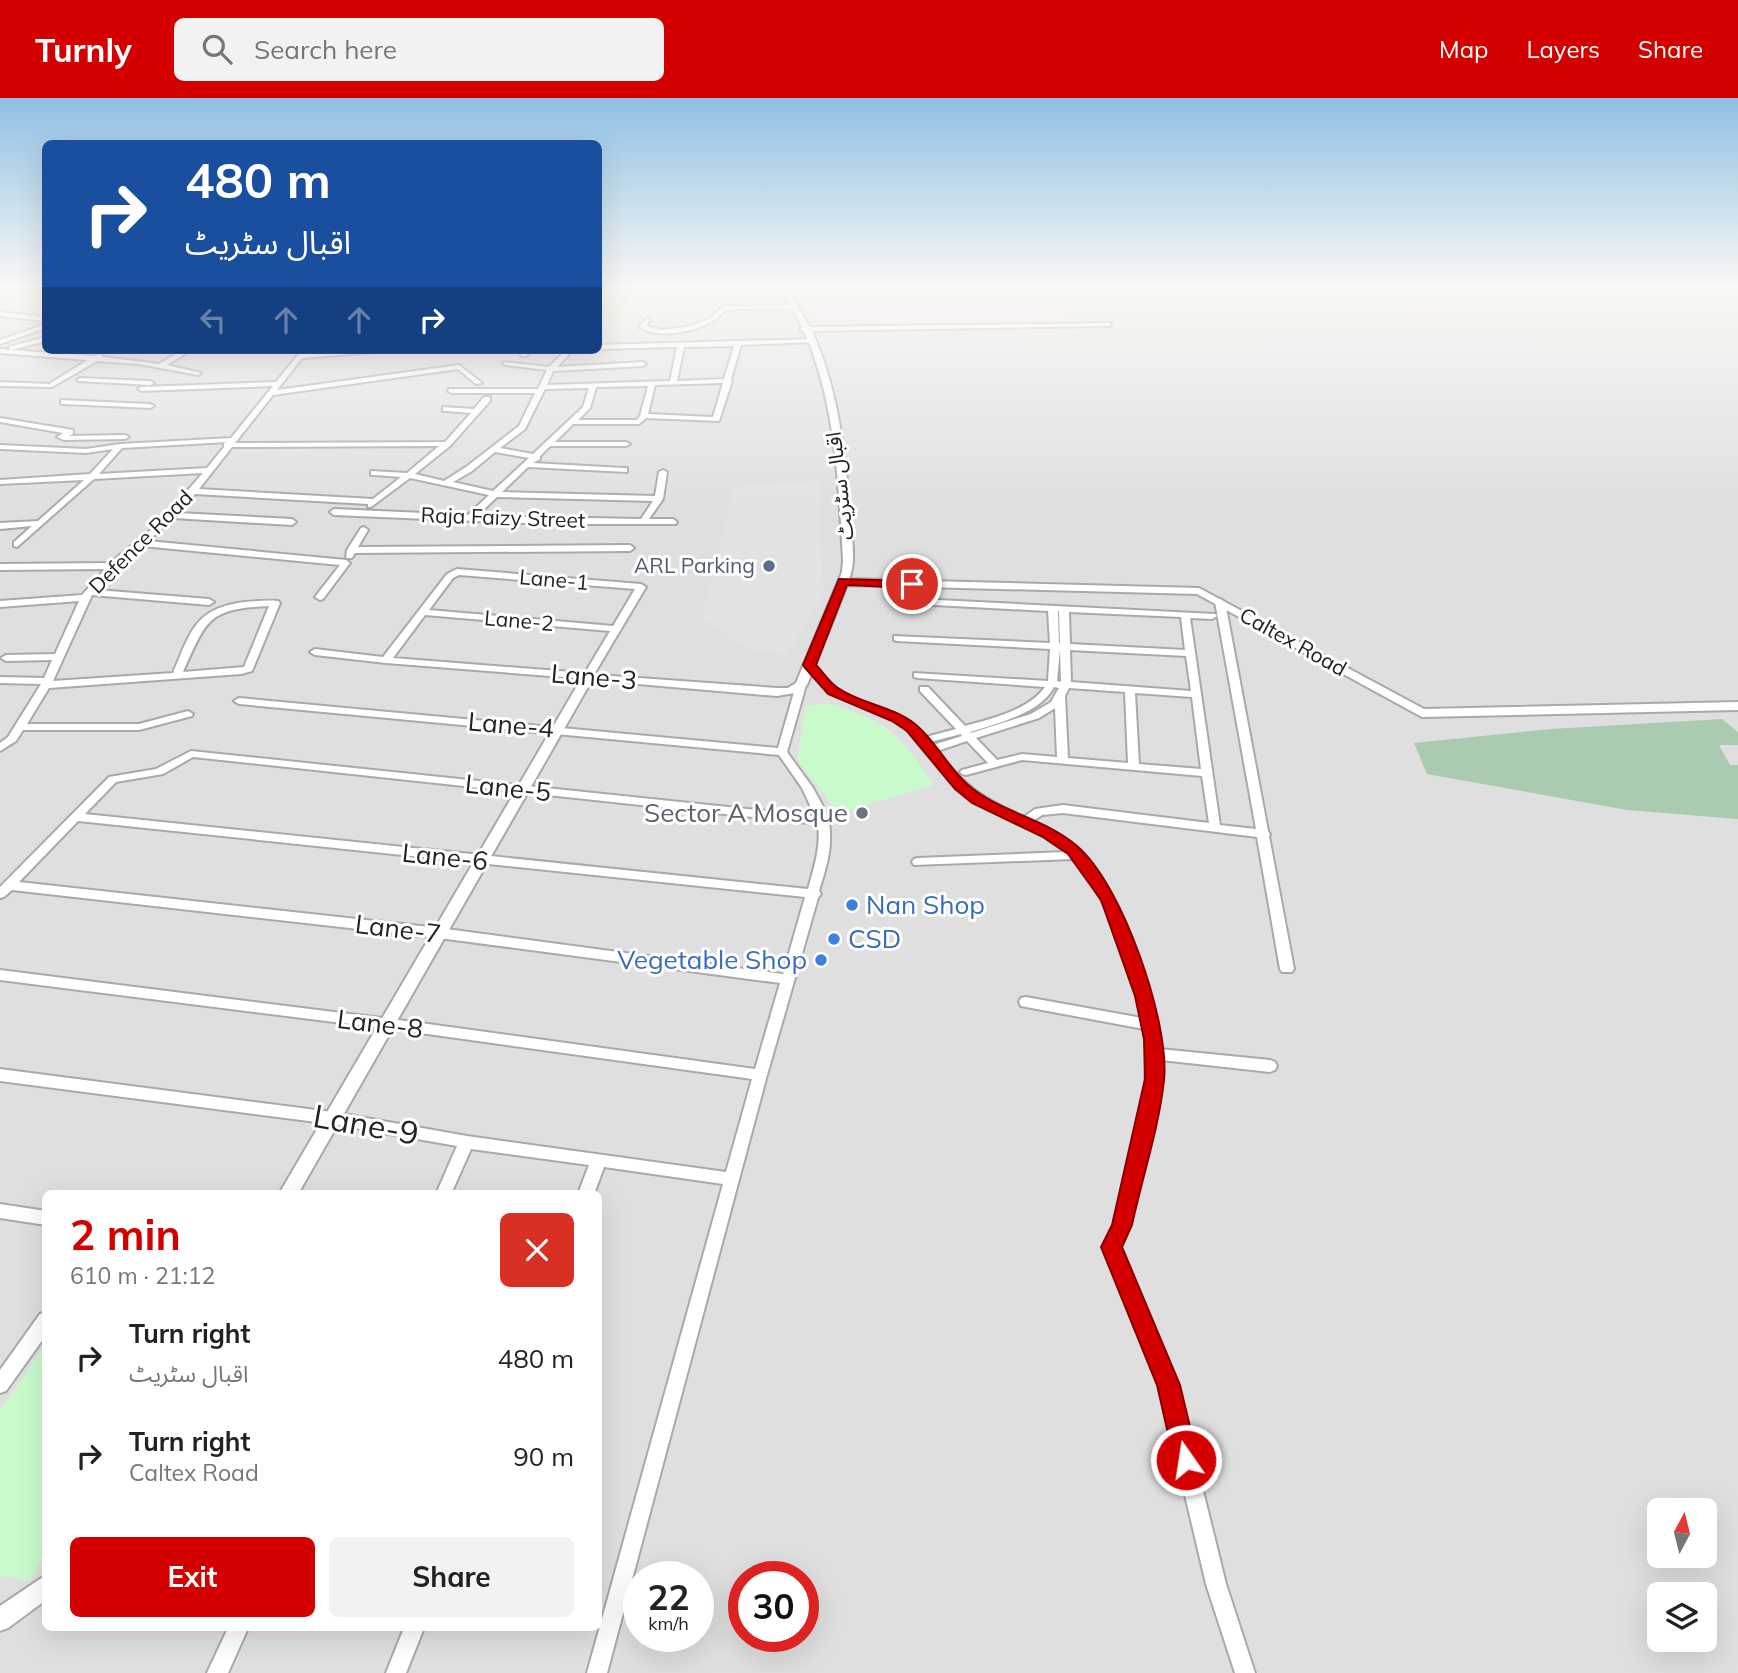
<!DOCTYPE html>
<meta charset="utf-8">
<style>
body{margin:0;font-family:Mulish,"Noto Sans Arabic",sans-serif;background:#f2f2f2;color:#222;height:100vh;display:flex;flex-direction:column;font-size:26px;white-space:nowrap}
*{box-sizing:border-box;margin:0}
p{font-size:23px;color:#767676}
.icon{flex:none;width:38px;height:38px;fill:none;stroke:currentColor;stroke-width:2;stroke-linecap:round;stroke-linejoin:round}
.map{position:relative;flex:1;overflow:hidden}
.panel{position:absolute;left:42px;top:1092px;width:560px;height:441px;display:flex;flex-direction:column;background:#fff;border-radius:10px;box-shadow:0 7px 28px #0002}
.panel>*{flex:none}
.banner{position:absolute;left:42px;top:42px;width:560px;height:214px;border-radius:10px;box-shadow:0 7px 28px #0002;background:#1a4fa0;color:#fff;overflow:hidden}
.needle{width:46px;rotate:7deg}
.controls{position:absolute;left:1647px;top:1400px;display:grid;gap:14px}
.controls a{display:grid;place-items:center;width:70px;height:70px;border-radius:10px;background:#fff;box-shadow:0 7px 28px #0002;font-size:35px}
.speed{position:absolute;left:623px;top:1463px;display:flex;gap:14px;font-size:35px;font-weight:700;text-align:center}
.speed>*{display:grid;place-content:center;width:91px;height:91px;border-radius:50%;background:#fff;box-shadow:0 7px 28px #0002;line-height:1}
.speed small{font-size:18px;font-weight:400}
.speed .limit{border:10px solid #d22;background:#fff;color:#111}
.pin{position:absolute;display:grid;place-items:center;width:60px;height:60px;color:#fff;margin:-30px;border:4px solid #fff;border-radius:50%;box-shadow:0 2px 7px #0007}
.me{position:absolute;width:77px;margin:-38px;rotate:347deg;stroke-linejoin:round;filter:drop-shadow(0 0 5px #0008)}
.turn{display:flex;align-items:center;gap:24px;height:147px;padding:0 28px;font-size:32px}
.turn .icon{width:91px;height:91px;stroke-width:2.5}
.turn b{display:block;font-size:49px;line-height:60px}
.lanes{display:flex;align-items:center;height:66px;padding:0 28px;background:#0003;justify-content:center;gap:35px;direction:ltr}
.lanes .off{opacity:.35}
.round{display:grid;place-items:center;flex:none;width:74px;height:74px;border-radius:10px;background:#f2f2f2}
.headline{display:flex;align-items:center;justify-content:space-between;height:119px;padding:0 28px}
h1{font-size:42px;font-weight:700;line-height:52px;color:#d40000}
.cta{display:flex;gap:14px;margin-top:auto;padding:14px 28px}
.cta a{flex:1;height:80px;border-radius:10px;background:#d40000;color:#fff;font-size:28px;font-weight:700;line-height:80px;text-align:center}
.cta a+a{background:#f2f2f2;color:#222}
ul{padding:0;list-style:none}
li{display:flex;align-items:center;gap:21px;height:98px;padding:0 28px}
li div{flex:1}
li b{display:block;font-size:26px}
li em{font-style:normal}
header{display:flex;align-items:center;gap:42px;box-sizing:border-box;height:98px;padding:0 35px;background:#d40000;color:#fff}
header strong{font-size:33px}
nav{display:flex;gap:38px;margin-inline-start:auto;font-size:24px}
.search{width:490px;height:63px;background:#f2f2f2;display:flex;align-items:center;gap:18px;box-sizing:border-box;padding:0 24px;border-radius:10px;color:#767676;font-size:26px}
.map>svg:first-child{display:block}
</style>
<header>
<strong>Turnly</strong>
<div class="search"><svg class="icon" aria-label="search" viewBox="0 0 24 24"><circle cx="10" cy="10" r="6"/><path d="M15 15l6 6"/></svg>Search here</div>
<nav><a>Map</a><a>Layers</a><a>Share</a></nav>
</header>
<div class="map">
<svg width="1738" height="1575" viewBox="0 0 1738 1575">
<rect width="100%" height="100%" fill="#f2efe9"/>
<path fill="#e0dfdf" fill-rule="evenodd" d="M0,189H45L46,252H598L599,189H1738V1575H0ZM46,1096H598V1530H46ZM1659,1412H1704V1458H1659ZM639,1479H698V1538H639ZM744,1479H803V1538H744ZM1659,1496H1704V1542H1659Z"/>
<path fill="#ebdbe8" d="M795,189H1020L1078,225L822,227Z
M1382,192L1441,197L1440,192H1445L1452,202L1466,203L1470,208L1442,205L1453,214L1428,213L1426,209L1368,206L1363,202L1362,199L1368,198L1367,195L1385,196Z"/>
<path fill="#aacbaf" d="M1722,621L1738,634V647H1719L1730,667H1738V721L1627,712L1427,676L1414,645L1551,631Z"/>
<path fill="#c8facc" d="M827,605C890,624 898,635 934,687L838,715L797,661L806,608Z
M45,1246V1456L30,1483L0,1478V1313Z"/>
<path fill="#e2e2e2" d="M819,384L823,497L787,557L745,551L702,519L734,388Z"/>
<g fill="none" stroke-linecap="round" stroke-linejoin="round">
<g stroke="#a9a9a9" stroke-width="4">
<path id="minor" d="M10,189H27L0,194V190Z
M629,189H635L626,199H622Z
M683,189H689L683,197H679Z
M794,207L796,210C784,212 731,209 725,213C721,215 717,221 713,223C692,235 660,241 639,229L647,220L650,222L646,228L662,232L686,229L707,222L724,208Z
M0,214L46,219V223L0,218Z
M1109,225L1111,226V228L803,233L800,231L803,229Z
M46,226V230L0,246V242Z
M46,239V243L11,252L94,258L100,256L103,259L159,266L183,252H191L167,267L201,275L198,277L139,266L97,263L52,289L0,288V284L49,286L88,262L0,255V251L10,252L9,249Z
M812,241L814,242V244L741,247L731,281L732,283L719,323L646,320L639,326H573L555,344H626L630,346L626,348H550L540,358V361L533,365L624,370H627V374L528,369L502,394L655,398L659,374L663,372L667,374L663,401L649,421H673L677,424L676,426H547L334,417L330,414L334,411L468,417L489,397L410,380L371,409H368V406L195,396L178,415L292,421L296,424L292,427L173,420L148,443L346,462L350,465L323,501L320,502L315,499L340,467L142,448L115,470L97,492L209,501L214,504L209,507L92,497L53,583L173,575C191,533 195,510 245,504C256,503 268,502 278,503L280,505L252,573L241,576L49,590L27,626H139L188,613L193,616L192,618L139,632H23L16,643L0,653V645L8,639L41,586L0,585V579L44,580L52,562L6,563L1,560L6,557L55,556L79,503L0,509V503L82,497L105,471L0,472V466L110,465L156,428L203,375L94,381L17,449L14,448V444L32,428L0,431V425L38,423L84,382L0,386V382L90,376L113,351L86,355L0,351V347L86,351L120,346L231,340L273,288L142,293L138,291L142,289L276,284L302,252H308L306,256L379,252L376,254L302,260L277,292L459,267L482,285L476,286L458,271L273,297L235,345L445,344L471,315L446,313H443V309L474,311L484,299H490V303L450,348L415,376L444,383L466,369L519,328L535,295H452L448,293L449,291H538L547,272L506,267L503,265L504,264L549,269L566,252H573L557,269L643,264L646,266L643,268L553,273L547,287L670,283L677,249L598,251V247ZM734,248L724,281L677,283L684,249ZM723,285L713,319L648,316L655,287ZM648,288L640,318L637,322H578L590,310L596,289ZM589,290L583,309L533,356L500,350L525,331L545,291ZM224,345V349L207,370L99,376L122,350L228,344ZM439,348L407,375L371,373V377H374L401,379L373,401L199,391L232,349ZM495,354L529,360L493,393L453,384L472,373ZM497,399L653,403L641,421L477,418ZM269,508L244,569L183,574C207,521 208,511 269,508Z
M525,252H532L526,258H522L521,257Z
M80,280L150,283L154,285L150,287L78,283L77,282Z
M61,302L150,306L154,308L150,310L64,306H61Z
M0,320L73,332V336L69,338L125,337L129,339L125,341L64,342L57,339L63,335L0,324Z
M364,429L368,432L358,449L630,447L634,450L630,453L355,455L352,460H346L347,452L361,430Z
M457,471L641,486L646,489L593,578L588,581L386,565L315,557L310,554L315,551L383,559L447,476ZM459,477L635,491L613,528L429,512L453,480ZM425,517L610,533L585,575L393,560Z
M899,500L1215,516L1217,518L1212,521L1190,520L1220,727L1256,731L1215,504L1220,501L1225,504L1268,733L1270,736L1269,738L1294,871L1292,874H1282L1280,871L1257,739L1063,715L1042,717L1033,723C1048,730 1063,738 1075,748C1123,790 1152,890 1160,951L1270,962L1275,964L1277,968L1275,972L1270,974L1161,962C1161,1001 1152,1039 1142,1076C1136,1102 1131,1126 1119,1149L1177,1287L1226,1486L1255,1575H1235L1206,1486L1159,1287L1103,1149L1114,1126L1144,1001L1147,958L1144,931L1026,909L1021,908L1019,904L1021,900L1026,899L1142,920C1129,864 1111,805 1073,761L914,767L912,764L914,761L918,760L1066,754L1043,738L972,702L952,686L907,632L890,620L828,594L805,567L810,564L814,565C820,573 826,583 835,590C866,611 897,606 926,639L956,631L920,593V589H928L965,628C991,621 1029,612 1045,589L918,580L914,579V575L1048,583L1050,551L897,543L894,542V538L1050,545L1048,513L896,505V501ZM1058,513H1059L1060,545H1059ZM1069,514L1181,519L1185,552L1070,546ZM1060,551L1061,584L1057,583ZM1070,552L1186,558L1191,593L1071,584ZM1054,589L1059,590L1051,604L1031,616L971,635L970,634C996,626 1041,615 1054,589ZM1069,590L1125,594L1128,665L1068,660L1065,598ZM1135,595L1192,599L1201,671L1139,666ZM1055,610L1057,659L1022,656L997,662L976,640L1039,620ZM961,636L962,638L933,647L930,644ZM967,643L988,665L962,672L960,674L962,676L966,677L1022,662L1202,678L1209,725L1063,707L1035,711L1024,719C983,701 964,688 937,653Z
M801,584L806,587L787,654L813,690L831,723L829,725C833,750 826,770 819,793L821,796L818,800L767,977L607,1575H587L723,1086L604,1069L594,1096H578L589,1067L471,1051L451,1096H436L457,1048L332,1026L0,983V971L332,1014L467,1038L726,1074L752,981L406,933L0,882V872L406,923L755,971L780,885L439,840L12,792L4,799L0,800V789L109,679L156,671L191,653L815,718L802,690L779,657L239,606L234,603L239,600L778,650L796,587ZM193,659L818,726C821,749 814,769 808,791L85,716L116,684L163,676ZM78,723L805,799L783,876L439,830L19,784Z
M0,1106L46,1113V1127L0,1120Z
M46,1214V1237L6,1293L0,1295V1272L40,1216Z
M228,1530H248L228,1575H207Z
M404,1530H424L406,1575H386Z"/>
</g>
<g stroke="#a9a9a9" stroke-width="4">
<path id="tertiary" d="M779,189H785C797,207 809,225 817,245C839,299 846,359 850,418C851,438 857,462 849,481L1199,490L1424,611L1738,604V612L1422,619L1197,496L847,487L807,587L795,595L777,598L592,582L298,1096H279L584,576L777,590H788L796,585L842,474L843,462C839,390 836,314 809,245C802,226 790,207 779,189Z
M46,1477V1502L8,1530L0,1533V1508Z"/>
</g>
<use href="#minor" fill="#fff" fill-rule="evenodd"/>
<use href="#tertiary" fill="#fff" fill-rule="evenodd"/>
</g>
<linearGradient id="sky" x2="0" y2="1"><stop stop-color="#8fc0e4"/><stop offset="0.46" stop-color="#f9f8f5"/><stop offset="1" stop-color="#f9f8f5" stop-opacity="0"/></linearGradient>
<rect width="1738" height="410" fill="url(#sky)"/>
<path fill="#d40000" stroke="#8a0000" stroke-width="2" d="M839,481L912,483L918,486L912,490L847,487L816,567C823,574 830,585 838,590C861,606 892,608 915,626C935,642 947,668 967,686C998,714 1045,720 1077,748C1122,786 1170,924 1164,982C1159,1030 1142,1080 1132,1127L1122,1149L1180,1287L1198,1362L1195,1370L1186,1374L1178,1370L1174,1362L1157,1287L1101,1149L1112,1127L1145,981L1144,941L1135,898L1101,802L1068,756L1043,739L972,705L955,691L907,633L892,623L828,596L805,570L803,567Z"/>
<circle fill="#5c6f8a" stroke="#fff" stroke-width="2.5" cx="769" cy="468" r="7"/>
<circle fill="#6b7280" stroke="#fff" stroke-width="2.5" cx="862" cy="715" r="7"/>
<g fill="#3f7fe0" stroke="#fff" stroke-width="2.5">
<circle cx="852" cy="807" r="7"/>
<circle cx="834" cy="841" r="7"/>
<circle cx="821" cy="862" r="7"/>
</g>
<g text-anchor="middle" stroke-width="6" stroke-linejoin="round" paint-order="stroke">
<g font-size="21" fill="#222" stroke="#fff">
<text transform="translate(840 388) rotate(-97)" y="7">اقبال سٹریٹ</text>
<text transform="translate(503 420) rotate(2)" y="7">Raja Faizy Street</text>
<text transform="translate(141 444) rotate(-45)" y="7">Defence Road</text>
<text transform="translate(554 482) rotate(5)" y="7">Lane-1</text>
<text transform="translate(519 523) rotate(5)" y="7">Lane-2</text>
<text transform="translate(1293 544) rotate(29)" y="7">Caltex Road</text>
</g>
<g font-size="21" fill="#4e5e75" stroke="#fff" text-anchor="end">
<text x="755" y="475">ARL Parking</text>
</g>
<g font-size="26" fill="#222" stroke="#fff">
<text transform="translate(594 579) rotate(5)" y="9">Lane-3</text>
<text transform="translate(511 627) rotate(5)" y="9">Lane-4</text>
<text transform="translate(508 690) rotate(6)" y="9">Lane-5</text>
<text transform="translate(445 759) rotate(6)" y="9">Lane-6</text>
<text transform="translate(398 831) rotate(7)" y="9">Lane-7</text>
<text transform="translate(380 926) rotate(7)" y="9">Lane-8</text>
</g>
<g font-size="26" fill="#5b616d" stroke="#fff" text-anchor="end">
<text x="848" y="724">Sector A Mosque</text>
</g>
<g font-size="26" fill="#366cbe" stroke="#fff" text-anchor="start">
<text x="866" y="816">Nan Shop</text>
<text x="848" y="850">CSD</text>
<text x="807" y="871" text-anchor="end">Vegetable Shop</text>
</g>
<g font-size="32" fill="#222" stroke="#fff">
<text transform="translate(366 1027) rotate(10)" y="11">Lane-9</text>
</g>
</g>
</svg>
<div class="controls">
<a><svg class="needle" viewBox="-14 -14 28 28"><path d="M0-13l5 13h-10z" fill="#e53935"/><path d="M0 13l5-13h-10z" fill="#767676"/></svg></a>
<a><svg class="icon" aria-label="layers" viewBox="0 0 24 24"><path d="M12 4l9 5-9 5-9-5zM3 14l9 5 9-5"/></svg></a>
</div>
<div class="speed"><div>22<small>km/h</small></div><div class="limit">30</div></div>
<div class="pin" style="left:912px;top:486px;background:#d93025"><svg class="icon" aria-label="arrive" viewBox="0 0 24 24"><path d="M6 21V4h12l-3 4 3 4H6"/></svg></div>
<svg class="me" style="left:1186px;top:1362px" viewBox="-20 -20 40 40"><circle r="17" fill="#d40000" stroke="#fff" stroke-width="3"/><path d="M0-11L8 9 0 5-8 9z" fill="#fff"/></svg>
<div class="banner">
<div class="turn"><svg class="icon" aria-label="right" viewBox="0 0 24 24"><path d="M7 20v-9h11M14 6l5 5-5 5"/></svg><div><b>480 m</b>اقبال سٹریٹ</div></div>
<div class="lanes"><svg class="icon off" aria-label="left" viewBox="0 0 24 24"><path d="M17 20v-9H6M10 6l-5 5 5 5"/></svg><svg class="icon off" aria-label="ahead" viewBox="0 0 24 24"><path d="M12 20V5M6 11l6-6 6 6"/></svg><svg class="icon off" aria-label="ahead" viewBox="0 0 24 24"><path d="M12 20V5M6 11l6-6 6 6"/></svg><svg class="icon" aria-label="right" viewBox="0 0 24 24"><path d="M7 20v-9h11M14 6l5 5-5 5"/></svg></div>
</div>
<section class="panel">
<div class="headline"><div><h1>2 min</h1><p>610 m · 21:12</p></div><a class="round" style="background:#d93025;color:#fff"><svg class="icon" aria-label="close" viewBox="0 0 24 24"><path d="M6 6l12 12M18 6L6 18"/></svg></a></div>
<ul>
<li><svg class="icon" aria-label="right" viewBox="0 0 24 24"><path d="M7 20v-9h11M14 6l5 5-5 5"/></svg><div><b>Turn right</b><p>اقبال سٹریٹ</p></div><em>480 m</em></li>
<li><svg class="icon" aria-label="right" viewBox="0 0 24 24"><path d="M7 20v-9h11M14 6l5 5-5 5"/></svg><div><b>Turn right</b><p>Caltex Road</p></div><em>90 m</em></li>
</ul>
<div class="cta"><a>Exit</a><a>Share</a></div>
</section>
</div>
